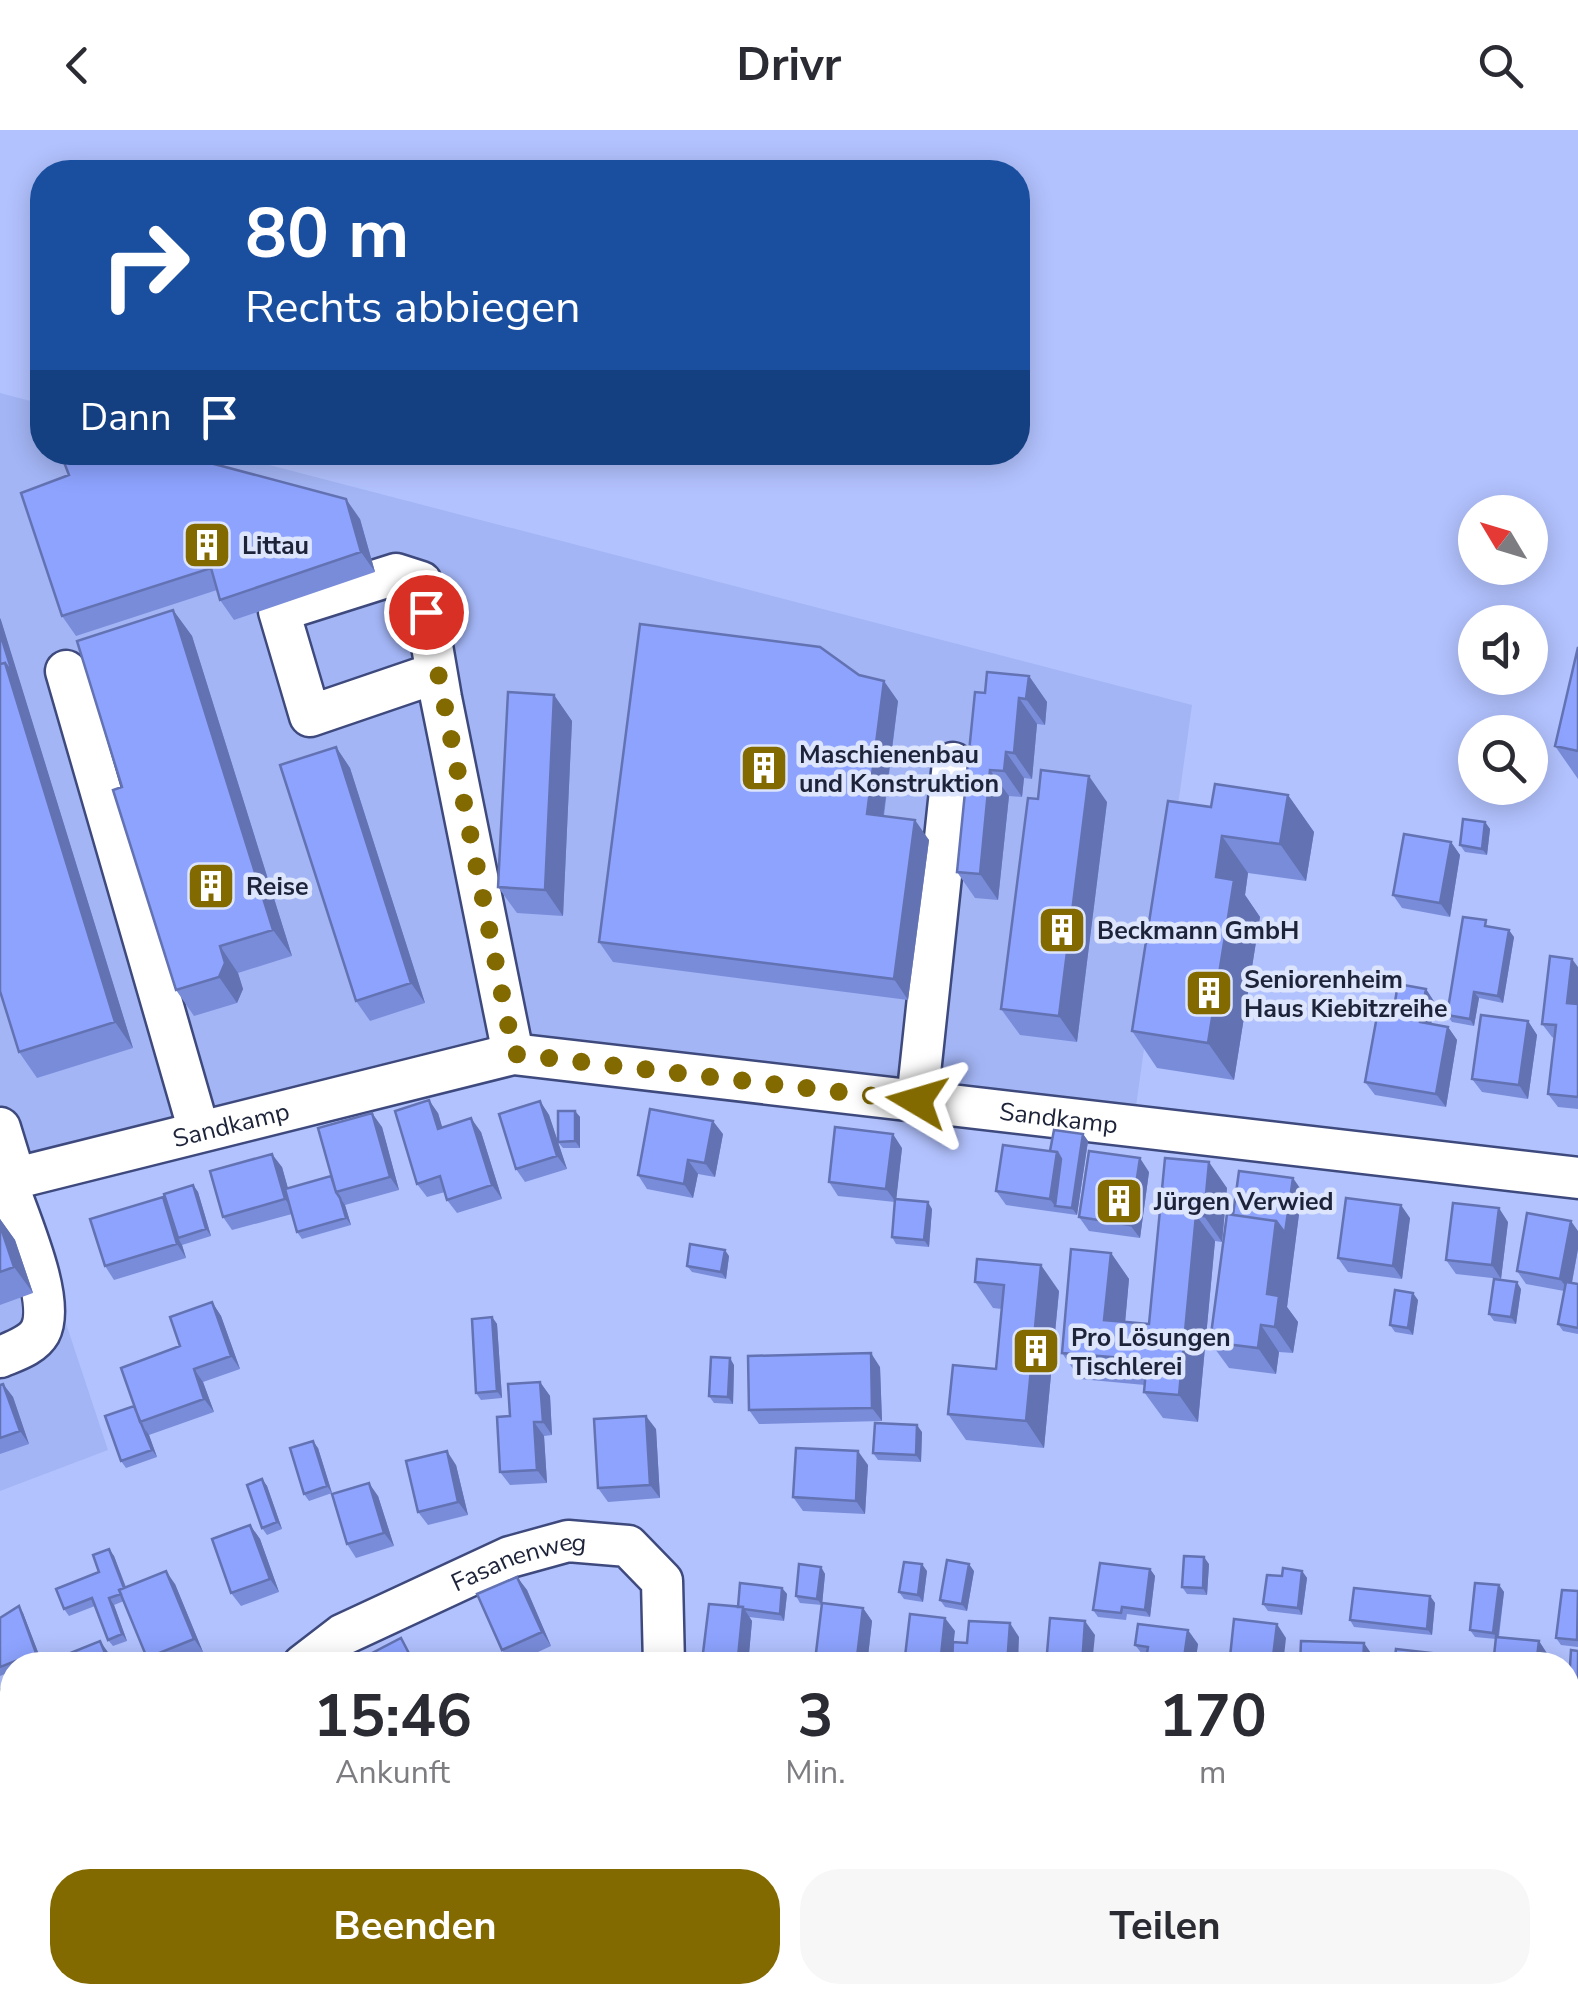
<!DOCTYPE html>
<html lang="de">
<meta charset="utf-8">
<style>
body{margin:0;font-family:"Nunito Sans",sans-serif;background:#f7f7f7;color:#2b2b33;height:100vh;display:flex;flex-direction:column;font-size:38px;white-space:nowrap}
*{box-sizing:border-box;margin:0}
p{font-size:32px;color:#7c7c81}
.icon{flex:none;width:55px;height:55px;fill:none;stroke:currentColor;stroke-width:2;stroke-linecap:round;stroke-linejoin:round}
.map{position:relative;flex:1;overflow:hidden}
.drawer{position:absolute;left:0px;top:1522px;width:1580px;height:352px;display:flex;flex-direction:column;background:#fff;border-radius:40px 40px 0 0;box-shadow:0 5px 25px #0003}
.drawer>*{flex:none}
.banner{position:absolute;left:30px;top:30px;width:1000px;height:305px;border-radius:40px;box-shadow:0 5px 25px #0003;background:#1a4fa0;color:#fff;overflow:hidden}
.needle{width:65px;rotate:308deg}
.buttons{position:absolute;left:1458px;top:365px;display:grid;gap:20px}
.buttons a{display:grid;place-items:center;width:90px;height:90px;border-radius:50%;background:#fff;box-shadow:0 5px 25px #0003;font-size:50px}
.pin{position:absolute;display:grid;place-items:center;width:85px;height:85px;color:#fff;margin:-42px;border:5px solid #fff;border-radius:50%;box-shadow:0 2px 10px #0007}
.me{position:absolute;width:110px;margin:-55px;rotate:277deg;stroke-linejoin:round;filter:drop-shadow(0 0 8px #0008)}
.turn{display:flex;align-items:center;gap:35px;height:210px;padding:0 50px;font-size:45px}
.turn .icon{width:130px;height:130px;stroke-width:2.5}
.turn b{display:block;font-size:70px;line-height:85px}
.then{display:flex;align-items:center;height:95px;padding:0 50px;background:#0003;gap:20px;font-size:38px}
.eta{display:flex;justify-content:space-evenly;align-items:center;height:170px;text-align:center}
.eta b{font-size:60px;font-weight:700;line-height:70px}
.primary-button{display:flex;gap:20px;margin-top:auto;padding:20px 50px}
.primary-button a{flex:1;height:115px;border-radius:40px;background:#826900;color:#fff;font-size:40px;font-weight:700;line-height:115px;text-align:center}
.primary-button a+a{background:#f7f7f7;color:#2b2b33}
header{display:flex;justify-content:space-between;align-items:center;height:130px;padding:0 50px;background:#fff;font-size:45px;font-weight:700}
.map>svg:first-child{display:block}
</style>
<header><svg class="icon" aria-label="back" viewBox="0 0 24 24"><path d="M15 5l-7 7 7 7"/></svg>Drivr<svg class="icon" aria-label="search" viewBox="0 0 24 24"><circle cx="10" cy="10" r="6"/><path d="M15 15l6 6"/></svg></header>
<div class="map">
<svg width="1578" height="1873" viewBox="0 0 1578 1873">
<rect width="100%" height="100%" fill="#b2c2fe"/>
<path fill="#a3b5f5" d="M0,263L42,274V322L223,323L1192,575L1132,1005L521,936L23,1064L108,1320L0,1361Z"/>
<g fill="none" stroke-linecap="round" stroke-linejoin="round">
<g stroke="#3e4a7d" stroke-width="45">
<g id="minor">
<path d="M66,541L199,1001"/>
<path d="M436,543L310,586L279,481L396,444L421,452L441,568L513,924"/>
<path d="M917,971L953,633"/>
<path d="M0,998L15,1047"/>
<path id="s1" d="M0,1052L513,924L1578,1048"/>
<path d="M0,1227C14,1221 32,1216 40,1202C57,1171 17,1084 6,1050"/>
<path id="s2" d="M303,1535L342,1505L510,1427L568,1411L628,1416L662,1451L664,1535"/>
<path d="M1568,1629H1578"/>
<path d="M0,1765L12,1755"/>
<path d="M613,1873L615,1862"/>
</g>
</g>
<use href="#minor" stroke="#fff" stroke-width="40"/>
</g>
<path fill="#798cda" d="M69,345L360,389L375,442L234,490L220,470L217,460L76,506L62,486Z
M173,480L192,506L292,826L238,843L243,859L237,873L194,886L176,860L122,657Z
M0,488L133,918L37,948L19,922L0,861Z
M1578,517V649L1555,616Z
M1029,546L1047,572L1045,595L1037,594L1032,649L1024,648L1022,667L1009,666L998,770L975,768L957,742L985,563Z
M554,565L572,591L563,786L517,783L498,757Z
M898,571L884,686L929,710L908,870L613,832L599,812Z
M336,617L350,638L425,873L370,891L356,871Z
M1288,665L1314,702L1306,751L1248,743L1245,765L1260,787L1234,950L1157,938L1132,901L1211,677Z
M1107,672L1077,912L1020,905L1001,879Z
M1485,692L1490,699L1487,725L1465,722L1460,715Z
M1451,712L1460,725L1450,787L1402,778L1393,765Z
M1491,797L1514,807L1503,873L1479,868L1474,896L1452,892L1447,885Z
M1578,837V979L1558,977L1548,964L1554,908L1552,907L1542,894Z
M1426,859L1435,873L1431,894L1448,897L1457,910L1446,977L1375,965L1365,952L1392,889Z
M1528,891L1537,905L1528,969L1482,962L1472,949Z
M540,971L549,985L567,1039L525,1052L516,1039Z
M575,981L580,987V1018H563L558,1012Z
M438,983L442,997L481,1002L502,1069L457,1083L447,1070L445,1062L427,1067L417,1054Z
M382,997L399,1060L345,1075L351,1095L302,1109L297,1102L292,1084L232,1100L223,1087L282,1037L288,1059L331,1046Z
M723,1004L715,1047L698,1044L693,1068L647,1059L638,1045Z
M1083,1004L1088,1011L1077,1085L1006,1075L996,1061L1050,1021Z
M902,1018L896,1069L932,1079L929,1117L896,1114L892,1107L895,1072L838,1066L829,1052Z
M1165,1028L1227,1058L1222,1112L1215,1111L1198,1292L1163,1288L1144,1262L1145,1255L1080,1249L1062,1223L1111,1123L1129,1149L1125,1192L1149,1194Z
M1149,1042L1140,1108L1089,1101L1079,1087Z
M193,1055L198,1062L211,1106L182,1115L186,1128L114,1150L105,1136L163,1067L167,1074Z
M1302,1061L1287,1177L1298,1192L1293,1223L1279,1222L1276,1244L1229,1238L1210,1212L1233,1085Z
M1410,1088L1402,1149L1348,1142L1338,1128Z
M0,1089L15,1110L33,1163L0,1175Z
M1508,1092L1501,1149L1456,1144L1446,1130Z
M1578,1119L1572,1153L1578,1154V1204L1563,1201L1558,1194L1564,1161L1526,1154L1517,1141Z
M729,1126L726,1149L692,1142L687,1136Z
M975,1152L1059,1161L1044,1318L966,1310L948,1284L996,1239L1002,1179L993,1178Z
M1521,1159L1516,1194L1494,1191L1489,1184Z
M1418,1170L1413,1205L1395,1202L1390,1195Z
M212,1172L221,1186L240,1239L203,1252L214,1282L149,1305L157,1327L126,1338L121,1331L134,1276Z
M492,1187L497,1194L502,1268L481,1270L476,1263Z
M734,1235L733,1274L714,1273L709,1266Z
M880,1237L882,1291L759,1294L749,1280Z
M540,1252L550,1266L552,1305L544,1306L547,1353L510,1355L500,1342L510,1286Z
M3,1254L13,1267L29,1314L0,1324V1255Z
M656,1299L660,1368L608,1372L598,1358Z
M922,1302L921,1332L878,1330L873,1323Z
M318,1318L332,1363L309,1371L304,1364Z
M456,1335L468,1385L428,1395L418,1382Z
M868,1335L865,1384L803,1381L793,1367Z
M262,1349L267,1356L282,1399L267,1405L262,1398Z
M378,1366L394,1416L356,1428L347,1414Z
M250,1395L260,1409L279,1462L241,1476L231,1463Z
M109,1419L114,1426L126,1457L175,1454L203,1522L173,1535H152L147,1528L124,1471L114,1475L127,1511L113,1516L108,1510L95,1476L69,1486L64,1479L99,1442Z
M1209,1434L1207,1465L1187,1464L1182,1457Z
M821,1437L825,1444L822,1475L800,1473L796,1466Z
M1150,1439L1155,1446L1150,1487L1127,1484L1126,1490L1098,1487L1093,1480Z
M927,1441L923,1472L904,1469L899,1462Z
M974,1441L967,1481L945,1477L940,1470Z
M1302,1441L1307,1448L1302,1485L1268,1481L1263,1474L1282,1446Z
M517,1447L527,1460L551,1516L512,1534L502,1520Z
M1499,1455L1504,1462L1499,1507L1539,1511L1548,1525L1496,1509L1475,1507L1470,1500Z
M782,1458L787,1464L784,1491L749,1487L752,1491L748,1535H712L703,1523L738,1477Z
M1578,1461V1517L1561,1515L1556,1508Z
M1430,1466L1435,1473L1432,1505L1354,1497L1350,1490Z
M19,1476L23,1483L41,1530L29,1535H12V1541L0,1546V1488Z
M863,1478L872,1491L867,1535H818L815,1531Z
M1198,1514L1195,1535H1145L1146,1529L1135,1515Z
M1578,1521V1564L1569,1551Z
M12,1555V1629L3,1616Z
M646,1862H702L700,1873H649L646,1868Z"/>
<path fill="#6372b2" d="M346,369L360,389L375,442L361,422Z
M173,480L192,506L292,826L273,800Z
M0,488L1,490L133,918L115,892L5,533L0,503Z
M1029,546L1047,572L1045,595L1026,569Z
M884,551L898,571L881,704L867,684Z
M554,565L572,591L563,786L545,760Z
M1019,568L1037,594L1032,649L1014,623Z
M336,617L350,638L425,873L411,853Z
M1006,622L1024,648L1022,667L1004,641Z
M990,640L1009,666L998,770L980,744Z
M1089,646L1107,672L1077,912L1059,886Z
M1288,665L1314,702L1306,751L1280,714Z
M915,690L929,710L908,870L894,849Z
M1485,692L1490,699L1487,725L1482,719Z
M1222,706L1248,743L1245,765L1260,787L1234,950L1208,913L1216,747Z
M1451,712L1460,725L1450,787L1440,773Z
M1509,800L1514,807L1503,873L1498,866Z
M220,816L238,843L243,859L237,873L219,847Z
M1572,829L1578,837V874L1567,873Z
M1426,859L1435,873L1429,906L1420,892Z
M1474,862L1479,868L1474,896L1470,889Z
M1528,891L1537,905L1528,969L1519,955Z
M1448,897L1457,910L1446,977L1436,964Z
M429,970L438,983L447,1013L438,999Z
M540,971L549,985L567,1039L557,1026Z
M575,981L580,987V1018L575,1011Z
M372,983L382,997L399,1060L390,1047Z
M471,988L481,1002L502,1069L492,1055Z
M713,991L723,1004L715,1047L705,1033Z
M893,1004L902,1018L896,1072L886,1059Z
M1083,1004L1088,1011L1077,1085L1072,1078Z
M1057,1022L1066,1036L1055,1076L1050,1069Z
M272,1024L282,1037L295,1083L285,1069Z
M1140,1028L1149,1042L1140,1108L1130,1095Z
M688,1030L698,1044L693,1068L684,1054Z
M1209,1032L1227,1058L1222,1112L1204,1086Z
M1293,1048L1302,1061L1287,1177L1298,1192L1293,1223L1275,1197L1267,1164L1276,1091Z
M193,1055L198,1062L211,1106L206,1099Z
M163,1067L172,1081L178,1108L182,1115L186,1128L177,1114Z
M340,1068L345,1075L351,1095L346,1088Z
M928,1072L932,1079L929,1117L924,1110Z
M1401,1075L1410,1088L1402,1149L1393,1136Z
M1499,1078L1508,1092L1501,1149L1492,1135Z
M1196,1085L1215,1111L1198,1292L1179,1265Z
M0,1089L15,1110L33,1163L14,1137L0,1095Z
M1571,1091L1578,1101V1119L1570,1162L1560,1149Z
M725,1120L729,1126L726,1149L721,1142Z
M1111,1123L1129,1149L1123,1216L1104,1190Z
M1041,1135L1059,1161L1044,1318L1026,1291Z
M1517,1152L1521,1159L1516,1194L1511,1187Z
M1413,1163L1418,1170L1413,1205L1408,1198Z
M212,1172L221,1186L240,1239L231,1226Z
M492,1187L497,1194L502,1268L497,1261Z
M1261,1195L1279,1222L1276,1244L1258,1218Z
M871,1223L880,1237L882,1291L872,1278Z
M730,1228L734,1235L733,1274L728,1267Z
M194,1239L203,1252L214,1282L204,1269Z
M540,1252L550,1266L552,1305L543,1292Z
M3,1254L13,1267L29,1314L20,1301Z
M646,1286L656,1299L660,1368L650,1355Z
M534,1292L544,1306L547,1353L537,1340Z
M917,1295L922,1302L921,1332L916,1325Z
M145,1299L149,1305L157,1327L152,1320Z
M313,1311L318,1318L332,1363L327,1356Z
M447,1321L456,1335L468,1385L458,1372Z
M858,1321L868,1335L865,1384L856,1371Z
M262,1349L267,1356L282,1399L277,1392Z
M369,1353L378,1366L394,1416L384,1403Z
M250,1395L260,1409L279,1462L270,1449Z
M109,1419L114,1426L130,1469L125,1462Z
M1204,1427L1209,1434L1207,1465L1203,1458Z
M922,1434L927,1441L923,1472L918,1465Z
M969,1434L974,1441L967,1481L962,1474Z
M821,1437L825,1444L822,1475L817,1469Z
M1150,1439L1155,1446L1150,1487L1145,1480Z
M166,1441L175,1454L203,1522L194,1509Z
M1302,1441L1307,1448L1302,1485L1298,1478Z
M517,1447L527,1460L551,1516L542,1502Z
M1499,1455L1504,1462L1498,1509L1493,1503Z
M782,1458L787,1464L784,1491L780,1484Z
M1430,1466L1435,1473L1432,1505L1427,1499Z
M109,1468L114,1475L127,1511L122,1504Z
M19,1476L23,1483L41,1530L36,1523Z
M743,1477L752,1491L748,1535H744L738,1527Z
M863,1478L872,1491L867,1535H856Z
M945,1488L955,1501L951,1535H940Z
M1085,1491L1095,1505L1092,1535H1082Z
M1010,1493L1019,1507L1018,1535H1007Z
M1277,1494L1286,1508L1283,1535H1272Z
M1188,1500L1198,1514L1195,1535H1183Z
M100,1511L110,1525L114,1535H110Z
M1539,1511L1548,1525L1547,1535H1536Z
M1364,1513L1373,1526V1535H1363Z
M1441,1524L1449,1535H1440Z
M543,1862H548L553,1869V1873H543Z
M690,1862H702L700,1873H688Z"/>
<path fill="#8da3fe" stroke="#6372b2" stroke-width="2.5" d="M74,322H169L346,369L361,422L220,470L211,438L62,486L21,363L69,345L62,327Z
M173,480L273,800L220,816L225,833L219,847L176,860L113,660L122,657L77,511Z
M640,494L820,517L859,545L884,551L867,684L915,690L894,849L599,812Z
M0,503L13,545L5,533L0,534Z
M1578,517V621L1555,616Z
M5,533L115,892L19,922L0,861V534Z
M987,542L1029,546L1026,569L1019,568L1014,623L1006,622L1004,641L990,640L980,744L957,742L975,562L985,563Z
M508,562L554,565L545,760L498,757Z
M336,617L411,853L356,871L280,635Z
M1041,640L1089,646L1059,886L1001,879L1028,668L1038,669Z
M1215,654L1288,665L1280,714L1222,706L1216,747L1234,750L1208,913L1132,901L1168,671L1211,677Z
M1463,689L1485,692L1482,719L1460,715Z
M1404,704L1451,712L1440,773L1393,765Z
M1463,787L1486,790L1485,796L1509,800L1498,866L1474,862L1470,889L1447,885Z
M1550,826L1572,829L1567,873L1578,874V967L1548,964L1556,895L1542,894Z
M1398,854L1426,859L1420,892L1448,897L1436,964L1365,952L1377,886L1392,889Z
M1481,885L1528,891L1519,955L1472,949Z
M429,970L438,999L471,988L492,1055L447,1070L440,1046L417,1054L395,981Z
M540,971L557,1026L516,1039L499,984Z
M650,979L713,991L705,1033L688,1030L684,1054L638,1045Z
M558,981H575V1011L558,1012Z
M372,983L390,1047L336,1062L318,998Z
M835,997L893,1004L886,1059L829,1052Z
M1054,1000L1083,1004L1072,1078L1055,1076L1061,1029L1057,1022L1050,1021Z
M1003,1015L1057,1022L1050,1069L996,1061Z
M1089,1021L1140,1028L1130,1095L1079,1087Z
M272,1024L285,1069L223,1087L210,1041Z
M1165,1028L1209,1032L1204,1086L1196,1085L1179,1265L1144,1262L1147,1230L1062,1223L1071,1119L1111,1123L1104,1190L1149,1194Z
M1239,1041L1293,1048L1285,1103L1276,1091L1233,1085Z
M331,1046L336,1062L340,1068L346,1088L297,1102L285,1059Z
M193,1055L206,1099L178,1108L164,1064Z
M163,1067L177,1114L105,1136L90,1089Z
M1346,1068L1401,1075L1393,1136L1338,1128Z
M895,1069L928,1072L924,1110L892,1107Z
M1453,1073L1499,1078L1492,1135L1446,1130Z
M1527,1083L1571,1091L1560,1149L1517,1141Z
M1227,1084L1276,1091L1267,1164L1279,1166L1275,1197L1261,1195L1258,1218L1210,1212Z
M0,1095L14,1137L0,1142Z
M690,1114L725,1120L721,1142L687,1136Z
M977,1129L1041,1135L1026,1291L948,1284L953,1235L996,1239L1004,1155L975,1152Z
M1494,1149L1517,1152L1511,1187L1489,1184Z
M1566,1152L1578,1154V1198L1558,1194Z
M1395,1160L1413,1163L1408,1198L1390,1195Z
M212,1172L231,1226L194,1239L204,1269L140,1292L121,1238L180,1216L170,1187Z
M492,1187L497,1261L476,1263L472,1189Z
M871,1223L872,1278L749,1280L748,1226Z
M711,1227L730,1228L728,1267L709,1266Z
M540,1252L543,1292H534L537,1340L500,1342L497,1287L510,1286L508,1254Z
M3,1254L20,1301L0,1308V1255Z
M134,1276L152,1320L121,1331L105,1286Z
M646,1286L650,1355L598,1358L594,1289Z
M875,1293L917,1295L916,1325L873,1323Z
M313,1311L327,1356L304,1364L290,1318Z
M796,1318L858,1321L856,1371L793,1367Z
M447,1321L458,1372L418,1382L406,1331Z
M262,1349L277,1392L262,1398L247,1355Z
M369,1353L384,1403L347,1414L332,1364Z
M250,1395L270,1449L231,1463L212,1409Z
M109,1419L124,1458L119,1460L121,1464L109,1468L122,1504L108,1510L92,1468L64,1479L56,1459L99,1442L93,1425Z
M1184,1426L1204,1427L1203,1458L1182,1457Z
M947,1430L969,1434L962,1474L940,1470Z
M904,1432L922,1434L918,1465L899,1462Z
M1100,1433L1150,1439L1145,1480L1122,1477L1121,1483L1093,1480Z
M799,1434L821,1437L817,1469L796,1466Z
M1283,1438L1302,1441L1298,1478L1263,1474L1267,1445L1282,1446Z
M166,1441L194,1509L147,1528L119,1460Z
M517,1447L542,1502L502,1520L477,1464Z
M740,1453L782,1458L780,1484L743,1479V1477H738Z
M1475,1453L1499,1455L1493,1503L1470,1500Z
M1354,1458L1430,1466L1427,1499L1350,1490Z
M1562,1460L1578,1461L1577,1510L1556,1508Z
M822,1473L863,1478L856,1535L815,1531Z
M709,1474L743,1477L738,1527L703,1523Z
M19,1476L36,1523L0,1537V1488Z
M910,1484L945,1488L940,1535H904Z
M1050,1488L1085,1491L1082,1535H1046Z
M1234,1489L1277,1494L1272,1535H1235L1236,1528L1230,1527Z
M969,1491L1010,1493L1007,1535H952L953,1512L967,1513Z
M1138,1494L1188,1500L1183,1535H1145L1148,1517L1135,1515Z
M1496,1507L1539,1511L1536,1535H1493Z
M401,1508L415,1535H354L353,1533Z
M100,1511L110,1535H67L63,1526Z
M1301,1511L1364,1513L1363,1535H1300Z
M1396,1519L1441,1524L1440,1535H1394Z
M1571,1520L1578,1521V1551H1569Z
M12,1555V1612L3,1616L0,1607V1560Z
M473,1862H543V1873H473Z
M646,1862H690L688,1873L646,1868Z"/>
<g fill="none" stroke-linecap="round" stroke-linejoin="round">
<path stroke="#826900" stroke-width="18" stroke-dasharray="0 32.4" d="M426,482L514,924L917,971"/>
</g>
<defs>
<g id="building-square" transform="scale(2.5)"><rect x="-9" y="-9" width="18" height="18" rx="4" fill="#826900" stroke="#dde5fd"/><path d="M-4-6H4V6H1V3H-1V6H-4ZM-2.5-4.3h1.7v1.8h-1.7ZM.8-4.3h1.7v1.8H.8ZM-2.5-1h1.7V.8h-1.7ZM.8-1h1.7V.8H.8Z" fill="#fff"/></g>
</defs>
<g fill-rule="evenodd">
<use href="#building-square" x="207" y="415"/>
<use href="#building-square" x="764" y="638"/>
<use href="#building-square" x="211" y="756"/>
<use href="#building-square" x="1062" y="800"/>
<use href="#building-square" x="1209" y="863"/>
<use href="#building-square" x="1119" y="1071"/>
<use href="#building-square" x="1036" y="1221"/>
</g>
<g text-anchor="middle" stroke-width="9" stroke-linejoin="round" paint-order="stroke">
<g font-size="25" font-weight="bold" fill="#1d2339" stroke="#dde5fd" text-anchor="start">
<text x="242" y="424">Littau</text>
<text x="799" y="633">Maschienenbau<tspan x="799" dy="29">und Konstruktion</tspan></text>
<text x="246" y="765">Reise</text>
<text x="1097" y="809">Beckmann GmbH</text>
<text x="1244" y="858">Seniorenheim<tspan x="1244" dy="29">Haus Kiebitzreihe</tspan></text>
<text x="1154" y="1080">Jürgen Verwied</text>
<text x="1071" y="1216">Pro Lösungen<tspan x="1071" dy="29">Tischlerei</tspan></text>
</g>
<g font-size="25" fill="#1d2339" stroke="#dde5fd">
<text dy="9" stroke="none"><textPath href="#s1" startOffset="1078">Sandkamp</textPath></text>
<text dy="9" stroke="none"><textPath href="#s1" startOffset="238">Sandkamp</textPath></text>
<text dy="9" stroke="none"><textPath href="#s2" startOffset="242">Fasanenweg</textPath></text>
</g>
</g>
</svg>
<div class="buttons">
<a><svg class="needle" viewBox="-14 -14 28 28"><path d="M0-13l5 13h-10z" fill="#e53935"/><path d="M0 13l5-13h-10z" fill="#7c7c81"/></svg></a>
<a><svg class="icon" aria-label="sound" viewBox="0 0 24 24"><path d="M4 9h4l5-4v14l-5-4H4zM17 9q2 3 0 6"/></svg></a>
<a><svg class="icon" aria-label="search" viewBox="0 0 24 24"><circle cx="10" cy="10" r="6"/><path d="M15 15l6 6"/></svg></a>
</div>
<div class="pin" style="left:426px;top:482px;background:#d93025"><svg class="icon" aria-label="arrive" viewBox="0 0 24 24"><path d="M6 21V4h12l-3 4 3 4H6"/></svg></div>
<svg class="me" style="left:917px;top:971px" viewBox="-20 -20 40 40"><path d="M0-17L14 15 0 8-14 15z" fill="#826900" stroke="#fff" stroke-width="4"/></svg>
<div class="banner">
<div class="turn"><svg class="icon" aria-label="right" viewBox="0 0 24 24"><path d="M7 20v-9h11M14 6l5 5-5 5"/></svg><div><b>80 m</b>Rechts abbiegen</div></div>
<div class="then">Dann<svg class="icon" aria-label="arrive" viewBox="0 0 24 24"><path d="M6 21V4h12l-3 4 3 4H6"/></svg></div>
</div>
<section class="drawer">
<div class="eta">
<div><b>15:46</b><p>Ankunft</p></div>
<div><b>3</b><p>Min.</p></div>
<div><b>170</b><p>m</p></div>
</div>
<div class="primary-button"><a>Beenden</a><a>Teilen</a></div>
</section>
</div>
